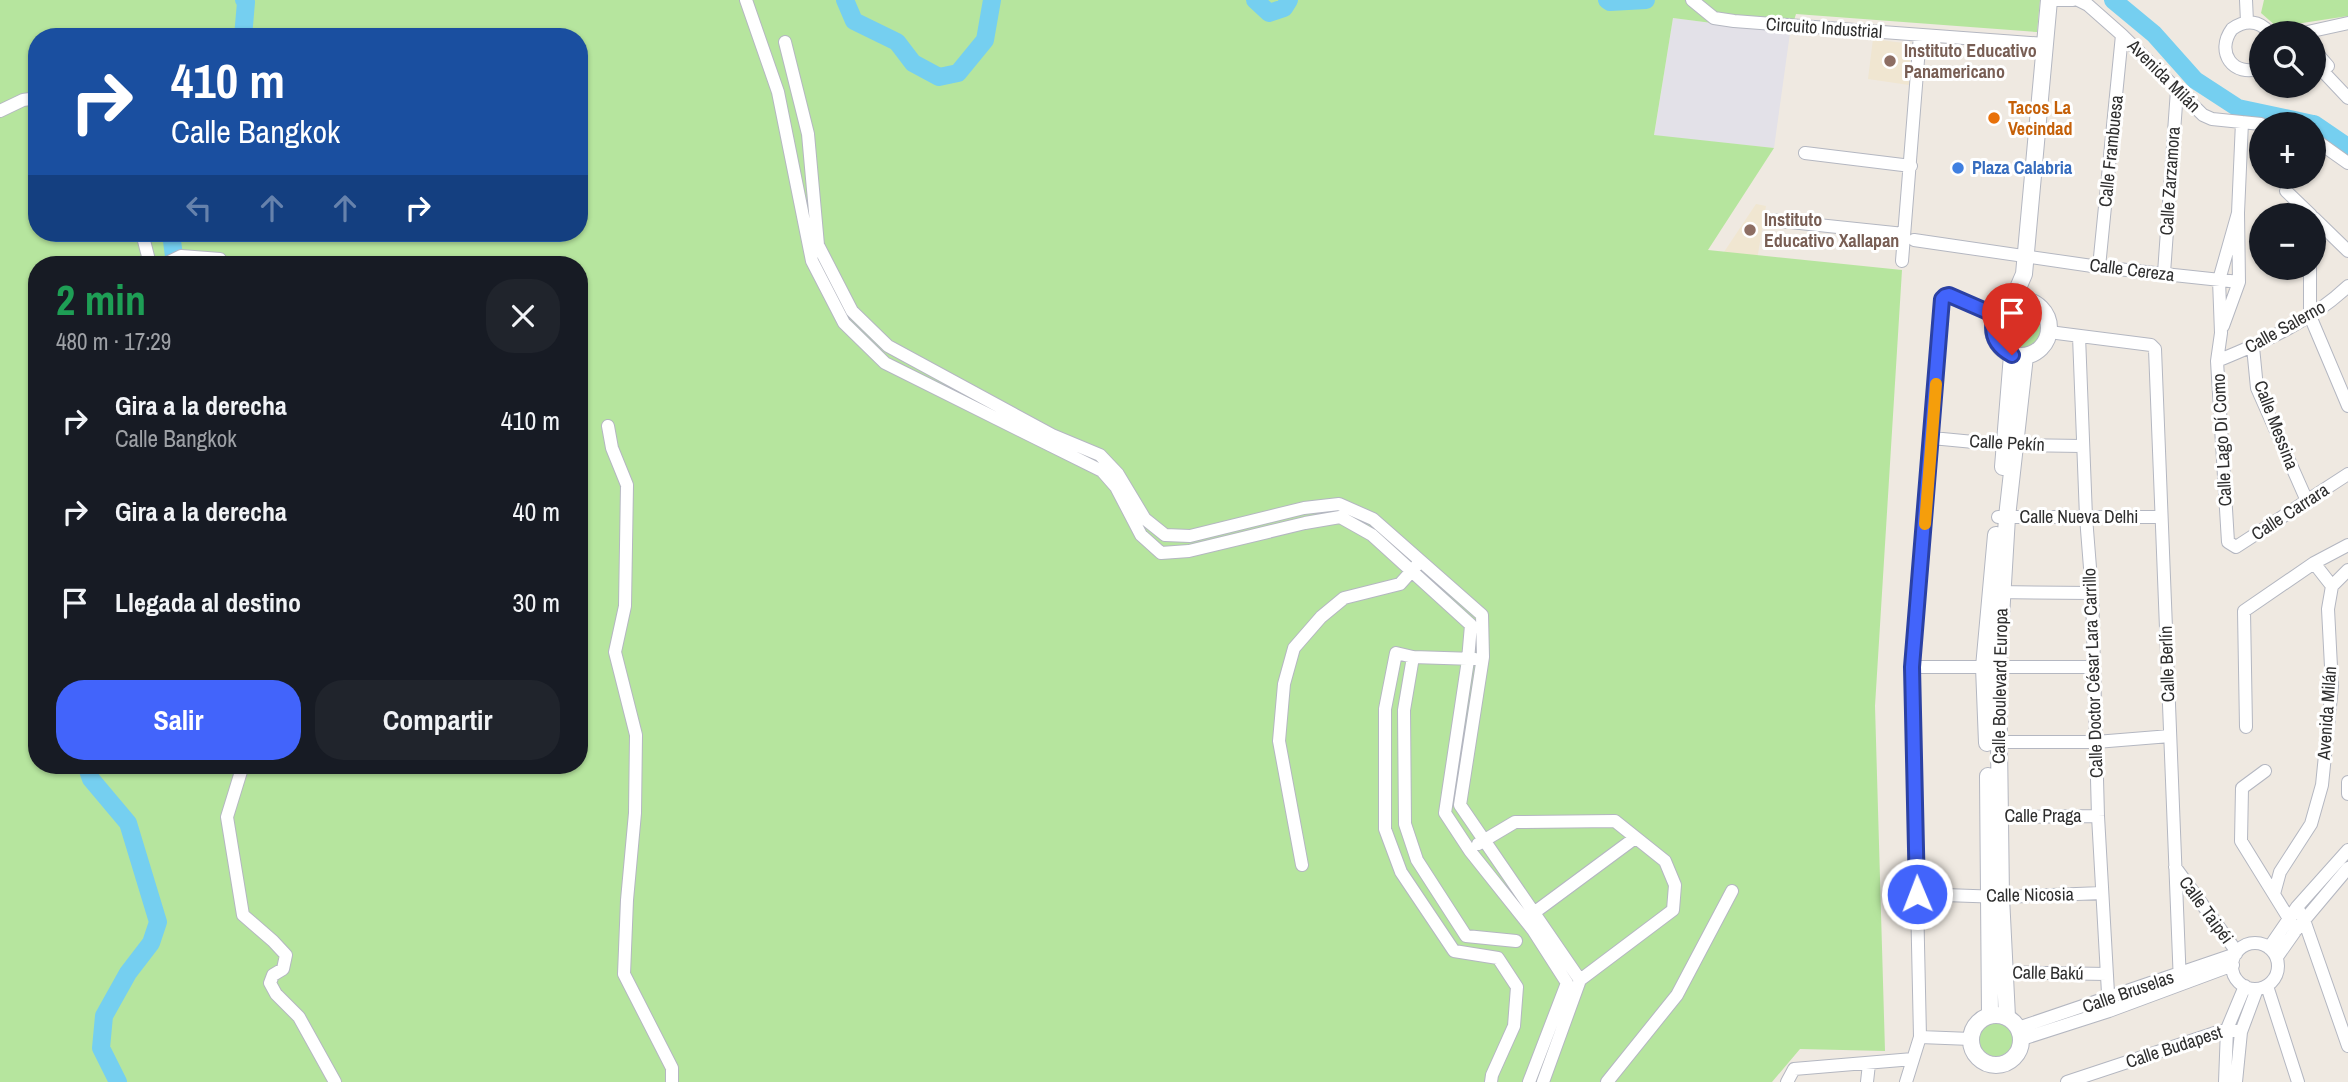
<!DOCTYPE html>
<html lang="es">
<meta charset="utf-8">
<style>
body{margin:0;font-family:"Archivo Narrow",sans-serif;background:#20242c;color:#f1f3f6;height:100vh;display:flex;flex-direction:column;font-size:26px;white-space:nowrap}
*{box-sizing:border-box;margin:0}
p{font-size:23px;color:#9ea1a6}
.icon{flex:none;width:38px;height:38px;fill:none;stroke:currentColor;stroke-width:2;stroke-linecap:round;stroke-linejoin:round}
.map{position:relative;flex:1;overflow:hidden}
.sheet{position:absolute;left:28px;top:256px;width:560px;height:518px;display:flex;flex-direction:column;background:#171b24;border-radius:28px;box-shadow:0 2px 5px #0004}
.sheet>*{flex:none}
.hud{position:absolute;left:28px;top:28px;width:560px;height:214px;border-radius:28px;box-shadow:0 2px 5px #0004;background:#1a4fa0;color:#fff;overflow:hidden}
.controls{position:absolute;left:2249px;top:21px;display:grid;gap:14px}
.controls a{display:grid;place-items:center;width:77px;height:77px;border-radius:50%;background:#171b24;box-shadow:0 2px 5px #0004;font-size:35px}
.pin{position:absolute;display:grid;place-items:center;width:60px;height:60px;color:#fff;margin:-72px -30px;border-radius:50% 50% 50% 0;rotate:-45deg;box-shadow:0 0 7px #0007}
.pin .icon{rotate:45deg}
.me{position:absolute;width:77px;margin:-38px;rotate:359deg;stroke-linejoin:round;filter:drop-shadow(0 0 5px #0008)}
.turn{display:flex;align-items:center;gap:24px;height:147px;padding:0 28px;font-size:32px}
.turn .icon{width:91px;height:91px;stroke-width:2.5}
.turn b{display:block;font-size:49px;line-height:60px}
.lanes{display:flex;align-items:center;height:66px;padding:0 28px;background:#0003;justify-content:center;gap:35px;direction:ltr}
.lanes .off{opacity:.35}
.round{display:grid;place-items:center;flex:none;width:74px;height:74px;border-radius:28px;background:#20242c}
.overview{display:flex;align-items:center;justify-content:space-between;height:119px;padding:0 28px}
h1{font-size:42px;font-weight:700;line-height:52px;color:#1e9e55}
.primary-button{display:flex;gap:14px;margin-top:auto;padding:14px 28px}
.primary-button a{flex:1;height:80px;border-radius:28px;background:#4264fb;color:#fff;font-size:28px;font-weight:700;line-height:80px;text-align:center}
.primary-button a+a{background:#20242c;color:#f1f3f6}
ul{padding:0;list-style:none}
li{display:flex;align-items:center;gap:21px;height:91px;padding:0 28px}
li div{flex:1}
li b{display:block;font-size:26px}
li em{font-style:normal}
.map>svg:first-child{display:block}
</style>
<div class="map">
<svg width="2348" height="1082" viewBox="0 0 2348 1082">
<rect width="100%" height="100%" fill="#efe9e1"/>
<path fill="#e3e1e8" d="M1673,18L1790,33L1774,148L1654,136Z"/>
<path fill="#f0e6d1" d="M1873,39L1911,44L1909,85L1868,79Z
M1756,204L1766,206L1757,260L1722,255Z"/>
<path fill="#b6e59e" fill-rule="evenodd" d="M0,0H2040L2037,32L1796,14L1790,33L1673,18L1654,135L1774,148L1708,250L1902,270L1875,706L1885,1051L1800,1049L1772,1082H0ZM37,37H579V233H37ZM37,264H579V765H37Z
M2264,0H2348V16L2277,27L2261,13Z
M1998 327a22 22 0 1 1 44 0a22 22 0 1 1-44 0Z
M1978 1040a19 19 0 1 1 38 0a19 19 0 1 1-38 0Z"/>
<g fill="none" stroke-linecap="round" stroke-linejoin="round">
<path stroke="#75cff0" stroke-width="18" d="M845,0L854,21L897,42L913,63L939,77L958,73L985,40L992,0
M1255,0L1269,13L1284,8L1289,0
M1607,0L1610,2L1646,0
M2113,0L2154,34L2195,80L2238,108L2313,124
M243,37L246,2L244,0
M2314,124L2348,147
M171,233L175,264
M86,765L91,779L128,823L158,922L151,943L128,973L104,1016L101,1048L118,1082"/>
<g stroke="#b4b7c1" stroke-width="14">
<path id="street" d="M746,0L778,92L812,261L844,323L885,363L1102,471L1116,487L1141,535L1161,553L1189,551L1305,523L1340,517L1372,535L1471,625L1468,660L1445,813L1470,851L1533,930L1567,983L1529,1082
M1692,0L1714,18L1734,21L2045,44
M2049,0H2073
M2078,0L2088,5L2122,35L2203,115L2212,119L2261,124
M2246,0L2247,22
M2303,33L2348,23
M785,42L808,134L818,245L852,311L888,346L1052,435L1100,455L1118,474L1145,519L1165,535L1190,536L1304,508L1339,504L1373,519L1482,615L1483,657L1460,805L1580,980L1543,1082
M2314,50L2328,66
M2314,62L2348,98
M2261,68C2233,78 2215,52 2232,29C2246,19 2259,20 2270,33
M0,111L23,100L37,98
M2314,139L2348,163
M1805,153L1911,166
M2286,191L2311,215
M2238,213L2219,280L2221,333L2217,361L2228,542L2236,547L2348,474
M2314,218L2348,251
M1770,220L1904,234
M142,233L150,264
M1914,240L2099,267L2239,282
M1902,261L1920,35
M165,264L181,256L220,259L223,264
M2099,267L2122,35
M2310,268V316L2348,406
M2164,273L2177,90
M2223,326L2239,282L2238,213L2242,122
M2049,332L2151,345L2155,349L2180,984
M2079,336L2086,517L2092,593L2098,816L2109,1011
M2253,347L2257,388L2307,501
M2217,361C2264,342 2311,321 2348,286
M608,426L612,448L627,485L625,606L615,652L636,735L635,813L627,900L624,974L672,1068V1082
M1932,438L2005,445L2082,446
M1998,517H2161
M2314,563L2332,586
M1994,592L2092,593
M1413,657L1404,710L1405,824L1417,860L1466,936L1516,941
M1475,659L1413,657L1396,653L1385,709V829L1401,872L1454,951L1498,958L1517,987L1514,1026L1492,1075L1491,1082
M1912,667H2093
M2246,727L2244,611L2314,563L2348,545
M1992,742H2096L2170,736
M243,765L227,817L243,915L273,941L286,955L283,969L273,975L270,983L276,994L299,1017L335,1082
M2265,771L2242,788L2241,841L2296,930
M2348,782V794
M1994,817L2098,816
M1478,844L1515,822L1615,821L1665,861L1675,885L1673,910L1580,980
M1302,865L1279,741L1284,684L1294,648L1321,617L1344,598L1400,584L1417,565
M2175,867L2237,952
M1917,894L2001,897L2102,893
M2274,894L2280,872L2311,824L2322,785L2332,686L2328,609L2332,586L2348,570
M2297,907L2304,920L2348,1046
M1535,912L1635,838
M2232 966a23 23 0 1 1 46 0a23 23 0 1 1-46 0Z
M2269,948L2297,907L2348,850
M2277,957L2296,930L2348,868
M1997,972L2107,974
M2267,986L2298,1082
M2018,1028L2236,954
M1920,1037L1971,1039
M2022,1039L2109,1011L2233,965
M1607,1082L1677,995L1732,891
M1787,1082L1794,1069L1913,1059
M1867,1082L1869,1064
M1906,1082L1920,1037L1912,667L1942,299L1949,295L1995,315
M2067,1082L2227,1029L2241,1032
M2225,1082L2227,1029L2245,986
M2236,1082L2241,1032L2257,989"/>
</g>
<g stroke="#b4b7c1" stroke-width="18">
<path id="secondary" d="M1993 328a28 28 0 1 1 56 0a28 28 0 1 1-56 0Z
M2007,303L2015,295L2024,274L2049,0
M2003,467L2012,355
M1987,743L1984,667L1996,535
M1988,776L1990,1016
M1971 1040a25 25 0 1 1 50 0a25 25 0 1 1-50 0Z
M2007,1017L2001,897L1998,667L2007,517L2025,356"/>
</g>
<use href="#street" stroke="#fff" stroke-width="12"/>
<use href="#secondary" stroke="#fff" stroke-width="16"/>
</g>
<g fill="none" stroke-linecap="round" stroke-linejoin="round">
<g stroke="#2b41a3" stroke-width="18">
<path id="route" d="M1917,894L1912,667L1942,299L1945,296L1949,295L1995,315C1990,333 1995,346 2012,355"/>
</g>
<use href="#route" stroke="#4264fb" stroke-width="12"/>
<path stroke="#f59e0b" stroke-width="12" d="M1925,524L1936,384"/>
</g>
<g fill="#8d6e63" stroke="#fff" stroke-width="2.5">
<circle cx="1890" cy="61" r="7"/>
<circle cx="1750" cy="230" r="7"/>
</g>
<circle fill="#e8710a" stroke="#fff" stroke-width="2.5" cx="1994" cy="118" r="7"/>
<circle fill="#3f7fe0" stroke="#fff" stroke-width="2.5" cx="1958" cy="168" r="7"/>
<g text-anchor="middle" stroke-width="6" stroke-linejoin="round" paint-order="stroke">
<g font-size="18" fill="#2e2e2e" stroke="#fff">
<text transform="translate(1824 28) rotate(4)" y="6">Circuito Industrial</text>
<text transform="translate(2164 76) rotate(45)" y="6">Avenida Milán</text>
<text transform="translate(2111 151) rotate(-84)" y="6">Calle Frambuesa</text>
<text transform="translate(2170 181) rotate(-86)" y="6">Calle Zarzamora</text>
<text transform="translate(2132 270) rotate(7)" y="6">Calle Cereza</text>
<text transform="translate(2285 327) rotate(-29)" y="6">Calle Salerno</text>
<text transform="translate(2276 425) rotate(69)" y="6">Calle Messina</text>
<text transform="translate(2222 440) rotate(-93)" y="6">Calle Lago Dí Como</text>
<text transform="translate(2007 443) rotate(3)" y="6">Calle Pekín</text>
<text transform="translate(2290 512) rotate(-33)" y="6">Calle Carrara</text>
<text x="2079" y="523">Calle Nueva Delhi</text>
<text transform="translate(2167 664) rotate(-92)" y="6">Calle Berlín</text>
<text transform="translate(2093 673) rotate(-92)" y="6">Calle Doctor César Lara Carrillo</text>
<text transform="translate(2000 686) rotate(-89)" y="6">Calle Boulevard Europa</text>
<text transform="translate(2327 713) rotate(-86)" y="6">Avenida Milán</text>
<text x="2043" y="822">Calle Praga</text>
<text transform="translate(2030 895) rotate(-1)" y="6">Calle Nicosia</text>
<text transform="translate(2206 910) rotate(54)" y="6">Calle Taipéi</text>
<text transform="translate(2048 973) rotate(1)" y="6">Calle Bakú</text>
<text transform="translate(2128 992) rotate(-19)" y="6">Calle Bruselas</text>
<text transform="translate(2174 1047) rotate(-18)" y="6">Calle Budapest</text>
</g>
<g font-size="18" font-weight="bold" fill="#785e54" stroke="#fff" text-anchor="start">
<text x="1904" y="57">Instituto Educativo<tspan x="1904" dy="21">Panamericano</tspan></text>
<text x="1764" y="226">Instituto<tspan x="1764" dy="21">Educativo Xallapan</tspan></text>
</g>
<g font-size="18" font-weight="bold" fill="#c56008" stroke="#fff" text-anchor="start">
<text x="2008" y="114">Tacos La<tspan x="2008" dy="21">Vecindad</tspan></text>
</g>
<g font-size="18" font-weight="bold" fill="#366cbe" stroke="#fff" text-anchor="start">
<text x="1972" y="174">Plaza Calabria</text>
</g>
</g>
</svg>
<div class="controls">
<a><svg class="icon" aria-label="search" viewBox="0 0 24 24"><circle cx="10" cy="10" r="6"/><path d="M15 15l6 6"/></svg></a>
<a>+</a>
<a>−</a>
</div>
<div class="pin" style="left:2012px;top:355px;background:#d93025"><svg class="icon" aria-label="arrive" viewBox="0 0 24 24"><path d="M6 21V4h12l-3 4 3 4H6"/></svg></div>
<svg class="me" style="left:1917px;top:894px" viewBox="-20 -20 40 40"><circle r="17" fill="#4264fb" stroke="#fff" stroke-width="3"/><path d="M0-11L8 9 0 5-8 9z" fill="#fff"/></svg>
<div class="hud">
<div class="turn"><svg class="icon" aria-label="right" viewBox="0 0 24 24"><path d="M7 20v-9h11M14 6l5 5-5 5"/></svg><div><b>410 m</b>Calle Bangkok</div></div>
<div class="lanes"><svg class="icon off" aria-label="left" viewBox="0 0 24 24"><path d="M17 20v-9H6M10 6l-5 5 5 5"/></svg><svg class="icon off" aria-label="ahead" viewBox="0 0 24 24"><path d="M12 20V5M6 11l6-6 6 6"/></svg><svg class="icon off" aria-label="ahead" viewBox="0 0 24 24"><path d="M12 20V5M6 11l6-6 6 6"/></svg><svg class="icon" aria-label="right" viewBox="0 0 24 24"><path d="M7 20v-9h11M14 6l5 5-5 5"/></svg></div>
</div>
<section class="sheet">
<div class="overview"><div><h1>2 min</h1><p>480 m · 17:29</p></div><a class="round"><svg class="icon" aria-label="close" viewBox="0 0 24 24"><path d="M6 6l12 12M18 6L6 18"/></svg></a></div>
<ul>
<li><svg class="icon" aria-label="right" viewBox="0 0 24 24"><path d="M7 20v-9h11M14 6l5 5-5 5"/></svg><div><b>Gira a la derecha</b><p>Calle Bangkok</p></div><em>410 m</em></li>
<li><svg class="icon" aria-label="right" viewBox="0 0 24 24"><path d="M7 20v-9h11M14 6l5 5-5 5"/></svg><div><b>Gira a la derecha</b></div><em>40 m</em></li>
<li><svg class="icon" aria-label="arrive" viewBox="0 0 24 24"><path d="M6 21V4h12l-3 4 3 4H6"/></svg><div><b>Llegada al destino</b></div><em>30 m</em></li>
</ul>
<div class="primary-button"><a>Salir</a><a>Compartir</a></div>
</section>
</div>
